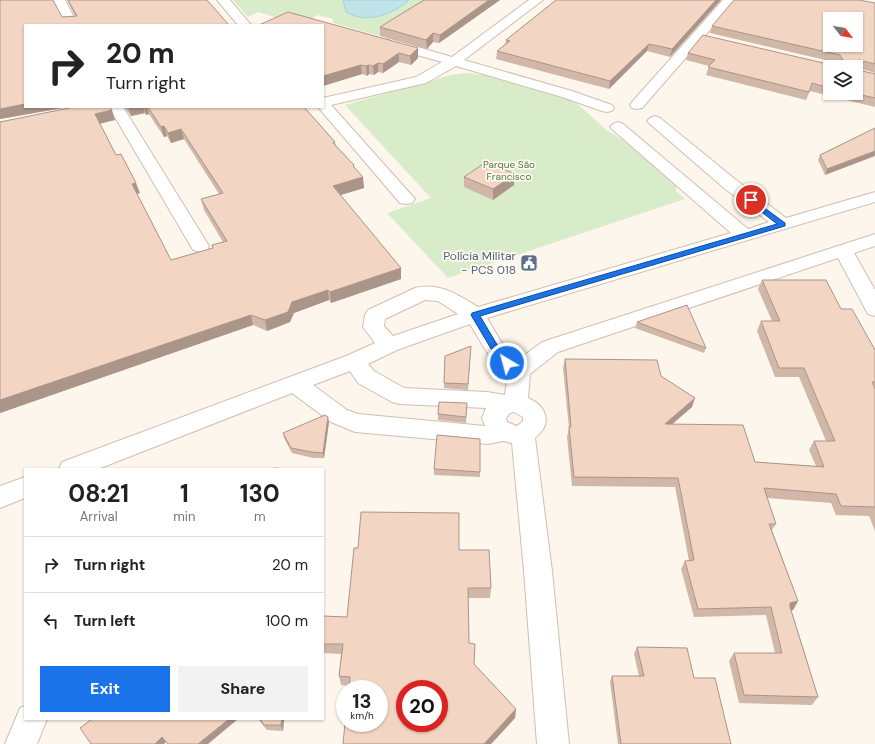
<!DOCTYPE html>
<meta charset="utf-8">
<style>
body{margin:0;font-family:"DM Sans",sans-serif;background:#f2f2f2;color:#222;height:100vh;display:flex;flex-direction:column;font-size:15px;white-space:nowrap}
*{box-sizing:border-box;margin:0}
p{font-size:13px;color:#767676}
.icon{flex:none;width:22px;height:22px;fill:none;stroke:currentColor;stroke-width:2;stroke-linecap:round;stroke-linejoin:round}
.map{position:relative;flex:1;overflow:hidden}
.side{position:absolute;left:24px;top:468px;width:300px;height:252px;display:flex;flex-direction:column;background:#fff;border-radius:0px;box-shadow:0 1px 3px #0004}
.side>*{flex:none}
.top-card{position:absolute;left:24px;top:24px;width:300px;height:84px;border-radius:0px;box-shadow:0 1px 3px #0004;background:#fff;color:#222;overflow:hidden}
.needle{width:26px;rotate:121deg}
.fabs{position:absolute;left:823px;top:12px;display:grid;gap:8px}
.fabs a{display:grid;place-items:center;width:40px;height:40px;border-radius:0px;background:#fff;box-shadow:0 1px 3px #0004;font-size:20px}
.speed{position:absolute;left:336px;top:680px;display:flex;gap:8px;font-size:20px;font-weight:700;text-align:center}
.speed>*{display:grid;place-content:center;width:52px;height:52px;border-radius:50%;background:#fff;box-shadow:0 1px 3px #0004;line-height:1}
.speed small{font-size:10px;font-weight:400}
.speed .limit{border:6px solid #d22;background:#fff;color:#111}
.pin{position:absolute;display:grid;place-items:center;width:34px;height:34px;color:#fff;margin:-17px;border:2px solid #fff;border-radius:50%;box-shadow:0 1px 4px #0007}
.me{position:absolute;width:44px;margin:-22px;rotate:323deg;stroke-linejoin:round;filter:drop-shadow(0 0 3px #0008)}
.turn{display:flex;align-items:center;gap:14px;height:84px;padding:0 16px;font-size:18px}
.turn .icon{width:52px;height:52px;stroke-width:2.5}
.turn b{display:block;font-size:28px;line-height:34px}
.eta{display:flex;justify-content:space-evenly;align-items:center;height:68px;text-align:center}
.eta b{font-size:24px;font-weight:700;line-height:28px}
.button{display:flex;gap:8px;margin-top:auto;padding:8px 16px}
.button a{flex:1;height:46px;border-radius:0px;background:#1a73e8;color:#fff;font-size:16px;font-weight:700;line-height:46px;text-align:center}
.button a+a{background:#f2f2f2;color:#222}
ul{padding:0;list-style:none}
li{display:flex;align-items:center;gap:12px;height:56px;padding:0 16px;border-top:1px solid #e0e0e0}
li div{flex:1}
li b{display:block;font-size:15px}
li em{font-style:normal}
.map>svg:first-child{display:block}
</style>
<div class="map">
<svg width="875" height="744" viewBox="0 0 875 744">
<rect width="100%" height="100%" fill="#fdf6ec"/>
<path fill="#d8ecc9" d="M233,0H436L380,36L333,23V19L318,15L300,25L258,12L248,17Z
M467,73L484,75L569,100L579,105L605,129L630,145L676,184V191L685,199L448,278L387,213L431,198L345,105L451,75Z"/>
<path fill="#bfe3e8" stroke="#a5d3da" d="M343,0H409C393,15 366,24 346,12Z"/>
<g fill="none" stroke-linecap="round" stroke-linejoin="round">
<g stroke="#d1beb0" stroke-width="2">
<path id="minor" d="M53,0H65L78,25H66Z
M217,0H230L251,25H238Z
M529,0H543L464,60L572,91L612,105L614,108L612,111L607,112L602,111L562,97L456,66L426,83L331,105L415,199L412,203L406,204L400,203L318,107H323V98L416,77L442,62L385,46L383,43L385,40L390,39L452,57Z
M723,0H736L642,108L637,109L632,108L630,105L632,102Z
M109,107H123L209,246L207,250L200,252L193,250Z
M655,116L660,118L736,180L786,218L875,192V202L487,318C496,332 504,351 518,360L542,342L875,234V246L854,253L875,290V316L868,314L838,258L558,352L530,374L528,398C547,406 553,424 535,438L552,571L569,744H537L524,571L512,443L503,441L488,444L355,432L331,422L292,393L98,469H59L62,462L346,356L375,343L363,327L365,315L368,310L415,288C440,282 458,295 478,307L731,233L613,130L610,127L613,124L618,122L623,124L748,229L769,222L724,188L650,124L647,121L650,118ZM425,300L438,301L458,314L393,336L384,326L385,319ZM470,324C481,342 490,362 508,374L505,395L487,392L404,388L374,371L368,364L397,350ZM350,371L358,383L392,402L400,404L486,408L482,418L485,426L358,414L347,410L313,385ZM514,412L523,417V421L517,426L507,422L506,418L510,413Z
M25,477V498L0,508V486Z
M25,706V719H47L37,744H5L20,708Z"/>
</g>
<use href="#minor" fill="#fff" fill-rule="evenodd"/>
</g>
<path fill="#d1b7a8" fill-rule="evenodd" d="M67,0H207L25,107H68L0,119L62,17L75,16Z
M424,0H500L439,43L433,42L427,49L380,36V27Z
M556,0H721L670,57L647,51L609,89L496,59L497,51L505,44L506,40Z
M875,3V73L858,68V70L875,74V107L810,91L806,100L706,75L709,66L686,60L688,53L832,65L834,62L710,33L712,26ZM830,67L856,93H830Z
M288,12L418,58L411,65L399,62L383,73L378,72L374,75L369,74L367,76L362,74L323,86V25Z
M124,107H304L335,142L336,146L354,165L355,168L364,188L340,195L401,268V279L331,303L329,300L294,313L290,322L267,331L253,325L0,413V122L115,120L100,123L116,155L140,193L137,194L171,260L213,248L212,245L223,242L204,210L201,199L219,194L184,139L171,143L167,136L164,137L149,114L146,115L145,113L131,116Z
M875,128L825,175L818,160L820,155Z
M464,177L514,185L493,200L464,187Z
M762,280L841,309L875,350V531L869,516L836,515L831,503L767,498L776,524L772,530L798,601L793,610H791L818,697L812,705L739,703L729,661L734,653H775L766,615L694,617L681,569L685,561H689L675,487L572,486L567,437L569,428L563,368L565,359L661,376L692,407L672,424L755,462L816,466L809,450L814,441H826L799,377H775L757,331L761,321H772L758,289Z
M637,322L706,348L704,353L635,328Z
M471,346L468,390L444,388L445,356Z
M467,403L466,423L438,420V414Z
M329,422L324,458H313L292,453L284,438L283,433Z
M434,469L480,472V477L434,475Z
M459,550L491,588L490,598H468L469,643L474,664L516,709L515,718L491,744H343L349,686L341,685L339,676L341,654L323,653V616L347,617Z
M637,647L694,678L731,744H618L610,682L612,676H639L634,654Z
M258,719H284L283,731L267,730Z"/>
<path fill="#aa9588" d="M489,0H500L439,43L440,35Z
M716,0H721L670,57L672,49Z
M433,33V42L427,49L426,40Z
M649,44L647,51L609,89L610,81Z
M418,48V58L411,65L410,56Z
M399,53V62L383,73V64Z
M378,63V72L374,75L373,66Z
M361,65L362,74L323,86V76Z
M369,65V74L367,76L366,66Z
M25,104V107H68L0,119V109Z
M128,107H143L145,113L131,116Z
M144,107H147L149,114L146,115Z
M112,110L115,120L99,124L95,114Z
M164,126L167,136L164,137L161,127Z
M181,129L184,139L171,143L168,133Z
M875,151V156L825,175L827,169Z
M515,174L514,185L493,200V189Z
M363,177L364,188L334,197L333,186Z
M136,183L140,193L135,194L132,184Z
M401,268V279L331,303L330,292Z
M328,290L329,300L294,313L290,322L267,331L265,320L292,302Z
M251,315L253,325L0,413V400Z
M695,398L692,407L662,433L665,424Z
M328,417L329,422L324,458L323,453Z
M798,601L793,610L785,611L790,603Z
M516,709L515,718L491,744H484Z
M229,719H238L208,744H198Z
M282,719H284L283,731L281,725Z
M162,737L166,742L164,744H155Z"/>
<path fill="#f3d5c3" stroke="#aa9588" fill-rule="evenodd" d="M0,0H53L62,17L77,16L68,0H207L229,25H25V104L0,109Z
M424,0H489L440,35L433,33L426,40L380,27Z
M556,0H716L672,49L649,44L610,81L497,51L510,41L506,40Z
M734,0H859L875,3V64L859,60L857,61L858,70L875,74V98L853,93H856V67H830V88L812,83L809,92L708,67L715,60L688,53L703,35L832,65L834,61L843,60L840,55L712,26ZM830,19H856V45H830Z
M288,12L418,48L410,56L399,53L383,64L378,63L373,66L369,65L366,66L361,65L323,76V25H259Z
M74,107H110L112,110L95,114L116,155L121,154L136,183L132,184L171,260L213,248L212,245L227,241L201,199L223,193L181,129L168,133L164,126L161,127L148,107H304L335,142L333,143L354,165L353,166L363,177L333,186L401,268L330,292L328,290L292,302L288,312L265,320L251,315L0,400V122Z
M875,128V151L827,169L820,155Z
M486,162L515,174L493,189L464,177Z
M762,280H826L841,309H852L875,350V382H872L875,389V507L841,506L836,494L764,488L776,524H769L798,601L790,603V607L818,697L744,695L734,653H782L771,607L698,609L685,561L694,560L678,478L574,477L569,427H571L565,359L657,360L661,376L695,398L665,424L743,425L755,462L824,467L814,441H835L804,368H779L761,321H780Z
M687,305L706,348L637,322Z
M471,346L468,384L444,383L445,356Z
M439,402L467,403L466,417L438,414Z
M325,415L328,417L323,453L311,452L291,448L283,433Z
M437,435L480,439V472L434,469Z
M278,468V469H264Z
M361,512L459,513V550H489L491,588H468L469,643L475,644L474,664L516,709L484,744H343L345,723H379V689H349L350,677L339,676L343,644H323V616L347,617L354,548H358ZM405,689H439V723H405Z
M637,647L687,648L694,678H715L731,744H621L612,676H644Z
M92,719H229L198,744H168L162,737L155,744H91L80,728Z
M260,719H282L281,725H264Z"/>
<path fill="#1a73e8" stroke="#114b97" d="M751,198L785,223V226L480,316L499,348L510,361L511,363L510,366H504L493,352L471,315L472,313L777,224L749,202V199Z"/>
<defs>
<g id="civic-square" transform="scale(0.9)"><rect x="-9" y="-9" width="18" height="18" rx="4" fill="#5c6f8a" stroke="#fffaf3"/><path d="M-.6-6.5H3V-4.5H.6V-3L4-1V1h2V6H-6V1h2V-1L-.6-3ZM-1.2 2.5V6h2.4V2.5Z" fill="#fff"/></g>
</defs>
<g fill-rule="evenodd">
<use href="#civic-square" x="529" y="263"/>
</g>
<g text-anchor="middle" stroke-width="3.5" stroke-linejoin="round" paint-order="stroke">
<g font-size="10" fill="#537a41" stroke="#fffaf3">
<text x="509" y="168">Parque São<tspan x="509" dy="12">Francisco</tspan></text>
</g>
<g font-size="12" fill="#4e5e75" stroke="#fffaf3" text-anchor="end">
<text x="516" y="260">Polícia Militar<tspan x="516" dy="14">- PCS 018</tspan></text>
</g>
</g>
</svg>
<div class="fabs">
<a><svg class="needle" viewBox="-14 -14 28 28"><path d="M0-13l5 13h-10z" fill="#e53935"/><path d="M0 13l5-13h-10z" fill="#767676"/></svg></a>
<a><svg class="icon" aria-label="layers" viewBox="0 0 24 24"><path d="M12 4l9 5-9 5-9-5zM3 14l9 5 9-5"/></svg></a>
</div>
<div class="speed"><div>13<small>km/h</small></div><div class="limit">20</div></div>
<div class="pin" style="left:751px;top:200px;background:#d93025"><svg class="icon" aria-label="arrive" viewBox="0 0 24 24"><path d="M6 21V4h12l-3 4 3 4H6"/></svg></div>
<svg class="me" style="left:507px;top:363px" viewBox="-20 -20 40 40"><circle r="17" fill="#1a73e8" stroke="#fff" stroke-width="3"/><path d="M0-11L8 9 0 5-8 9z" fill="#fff"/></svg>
<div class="top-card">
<div class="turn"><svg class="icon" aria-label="right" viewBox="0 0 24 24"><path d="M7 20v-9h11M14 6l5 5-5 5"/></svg><div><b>20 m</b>Turn right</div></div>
</div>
<section class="side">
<div class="eta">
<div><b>08:21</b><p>Arrival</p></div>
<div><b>1</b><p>min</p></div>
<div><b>130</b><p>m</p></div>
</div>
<ul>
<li><svg class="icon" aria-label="right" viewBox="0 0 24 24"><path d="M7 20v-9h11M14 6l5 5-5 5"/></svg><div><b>Turn right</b></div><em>20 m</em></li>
<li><svg class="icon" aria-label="left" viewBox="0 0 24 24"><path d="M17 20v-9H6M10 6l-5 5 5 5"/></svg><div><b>Turn left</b></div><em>100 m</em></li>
</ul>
<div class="button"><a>Exit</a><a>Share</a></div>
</section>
</div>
